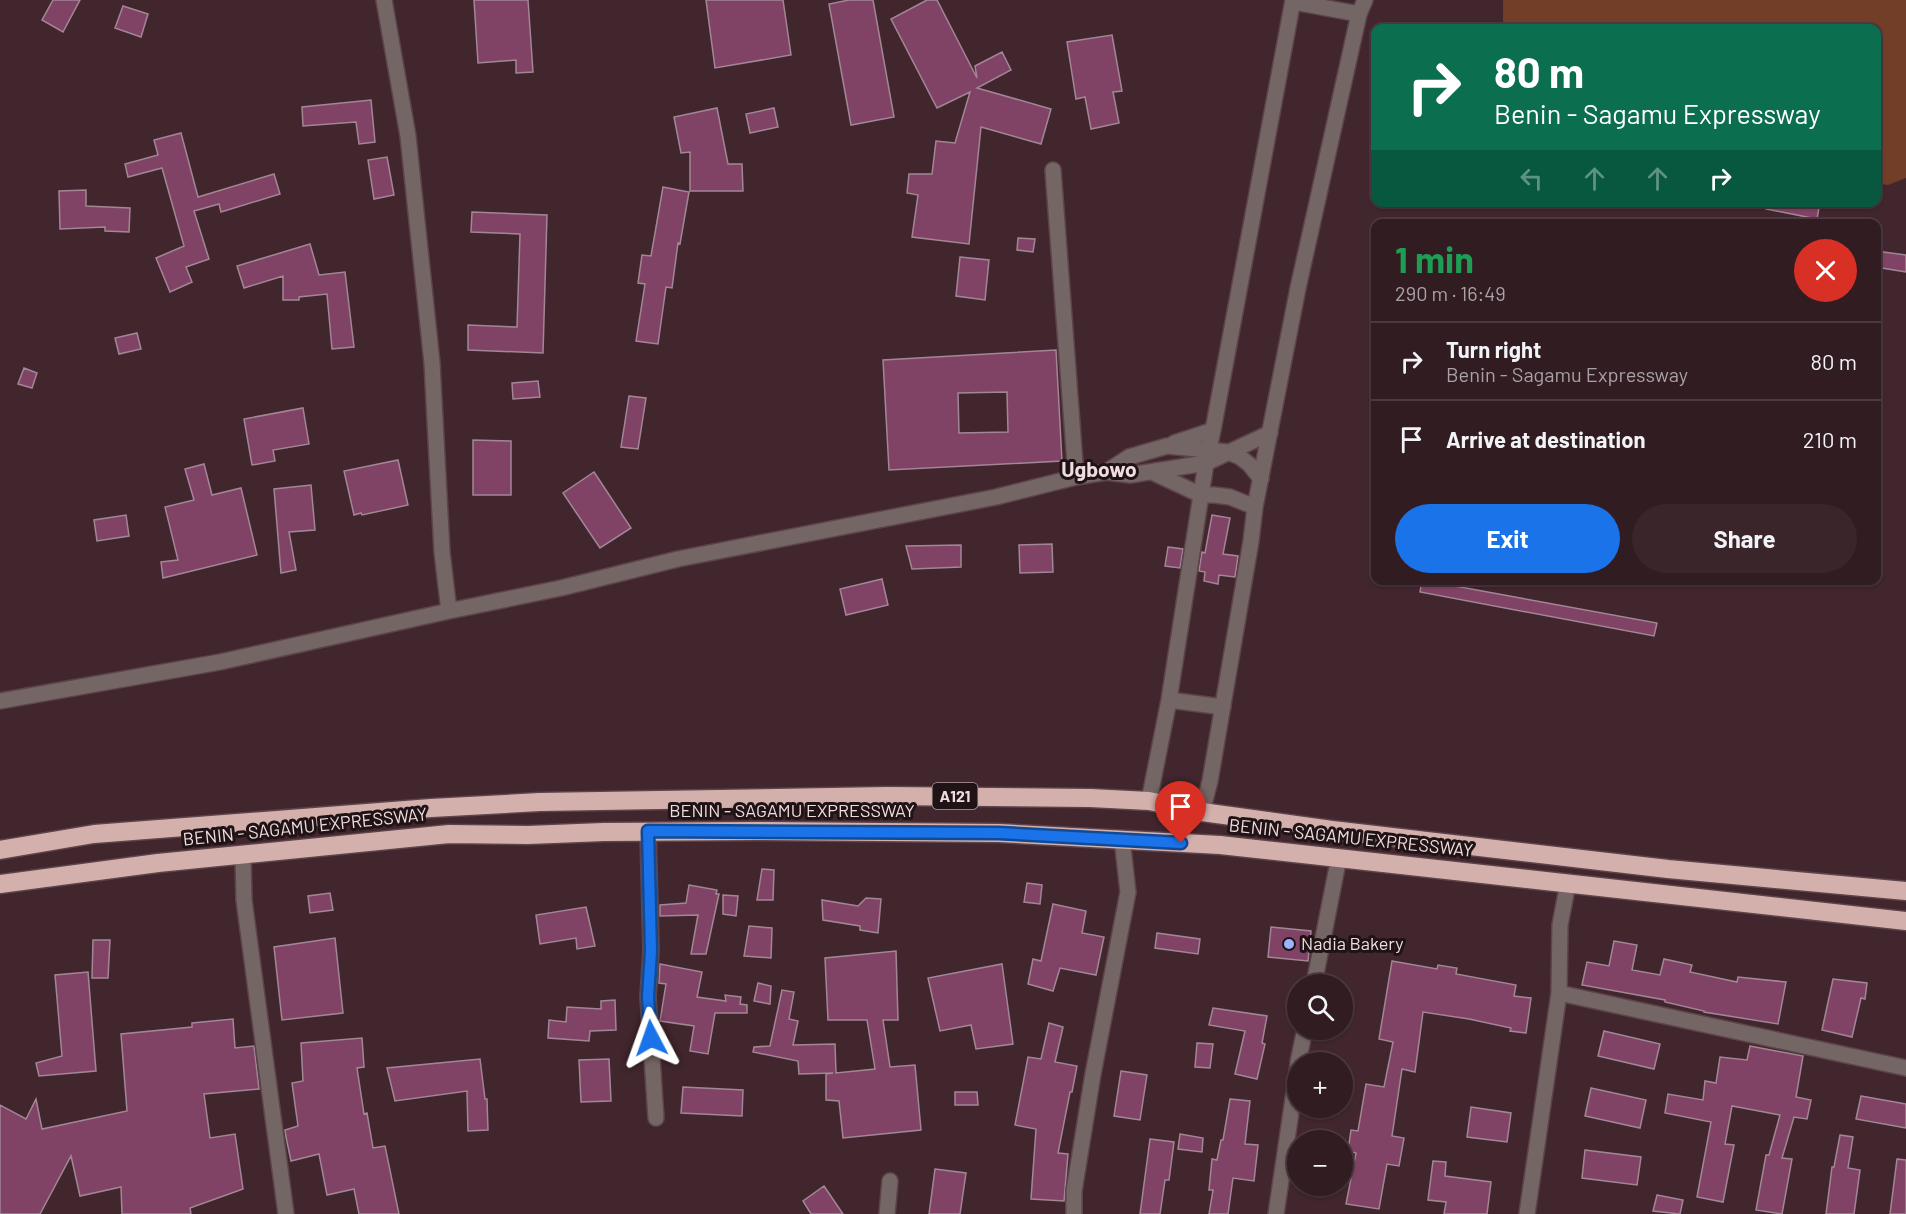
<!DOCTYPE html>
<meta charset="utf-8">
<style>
body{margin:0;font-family:Barlow,sans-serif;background:#39252a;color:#f1f3f6;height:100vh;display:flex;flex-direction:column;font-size:22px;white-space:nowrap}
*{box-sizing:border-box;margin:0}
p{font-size:20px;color:#a8a1a5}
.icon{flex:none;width:33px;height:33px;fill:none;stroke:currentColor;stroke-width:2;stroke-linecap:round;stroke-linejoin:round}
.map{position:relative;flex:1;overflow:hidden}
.details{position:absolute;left:1371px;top:219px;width:510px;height:366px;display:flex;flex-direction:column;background:#311c22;border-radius:12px;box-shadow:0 2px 4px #0004,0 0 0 2px #4c3a40}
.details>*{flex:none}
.hud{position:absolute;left:1371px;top:24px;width:510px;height:183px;border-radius:12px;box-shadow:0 2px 4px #0004,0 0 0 2px #4c3a40;background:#0b6e4f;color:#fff;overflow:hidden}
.controls{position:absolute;left:1287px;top:974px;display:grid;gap:12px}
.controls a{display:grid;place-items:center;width:66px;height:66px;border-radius:50%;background:#311c22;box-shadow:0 2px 4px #0004,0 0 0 2px #4c3a40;font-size:30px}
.pin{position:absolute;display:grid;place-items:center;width:51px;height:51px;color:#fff;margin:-62px -26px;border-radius:50% 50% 50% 0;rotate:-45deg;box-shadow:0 0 6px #0007}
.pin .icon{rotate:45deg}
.me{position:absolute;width:66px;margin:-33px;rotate:356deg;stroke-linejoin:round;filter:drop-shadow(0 0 4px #0008)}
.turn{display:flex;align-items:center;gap:21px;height:126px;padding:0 24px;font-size:27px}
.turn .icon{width:78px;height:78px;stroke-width:2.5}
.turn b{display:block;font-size:42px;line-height:51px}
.lanes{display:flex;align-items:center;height:57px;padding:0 24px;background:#0003;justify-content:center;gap:30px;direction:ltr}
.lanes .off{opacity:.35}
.round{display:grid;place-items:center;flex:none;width:63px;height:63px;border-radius:32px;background:#39252a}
.headline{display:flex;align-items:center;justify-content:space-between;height:102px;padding:0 24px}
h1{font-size:36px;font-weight:700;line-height:45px;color:#1e9e55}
.cta{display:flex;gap:12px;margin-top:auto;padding:12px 24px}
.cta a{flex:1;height:69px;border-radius:36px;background:#1a73e8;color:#fff;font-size:24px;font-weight:700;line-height:69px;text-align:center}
.cta a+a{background:#39252a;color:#f1f3f6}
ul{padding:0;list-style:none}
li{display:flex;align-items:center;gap:18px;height:78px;padding:0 24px;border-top:2px solid #4c3a40}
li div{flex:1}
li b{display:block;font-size:22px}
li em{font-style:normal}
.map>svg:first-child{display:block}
</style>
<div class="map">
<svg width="1906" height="1214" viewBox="0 0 1906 1214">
<rect width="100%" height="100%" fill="#41262d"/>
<path fill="#733e28" d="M1503,0H1906V178L1888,185L1877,183L1876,28H1503Z"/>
<path fill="#804366" stroke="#a38695" stroke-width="1.5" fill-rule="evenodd" d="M53,0H80L63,32L42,20Z
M474,0H528L533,72L516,73V60L478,63Z
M706,0H783L791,55L715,68Z
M849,0H873L894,117L851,125L829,4Z
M927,0H937L977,78L975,66L1002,52L1011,70L977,88L1051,109L1041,144L981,127L969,244L912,237L918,195L907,193L909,174H932L936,141L955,143L970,92L937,108L891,19Z
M123,6L148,14L141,37L115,28Z
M1112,35L1122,91L1113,92L1119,123L1091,129L1085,97L1076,99L1067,42Z
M371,100L375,142L359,144L356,122L303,126L302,107Z
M717,108L728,164H742L743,191H690V152L681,153L674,117Z
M774,108L778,127L750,133L746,114Z
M181,133L198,197L274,174L280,194L221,212L219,204L194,211L209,259L186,267L192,282L170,292L156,258L184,246L162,168L128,177L125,164L158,155L154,140Z
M387,157L394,195L374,199L368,160Z
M663,187L689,192L680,244L678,243L672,288L666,287L658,344L636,341L645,284L638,283L642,255L651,256Z
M86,190V206L130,208L129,232L105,231V227L60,229L59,191Z
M1767,202H1820L1817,219L1766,209Z
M472,212L547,215L543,353L468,350V325L517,327L520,234L471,232Z
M1018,238L1035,239L1033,252L1017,250Z
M310,244L319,275L345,272L354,347L332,349L327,294L299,297V300H283V276L244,288L237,266Z
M1876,251L1906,255V272L1876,267Z
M960,257L989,260L985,300L956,296Z
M137,333L141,349L119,354L115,338Z
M1056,350L1062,461L889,470L883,360ZM1007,392L1008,432L959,433L958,393Z
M24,368L37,373L32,388L18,384Z
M538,381L540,397L513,399L512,383Z
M629,396L646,398L638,449L621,447Z
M303,408L309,444L273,450L275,461L252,465L244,419Z
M473,440L511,441V495H473Z
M398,460L408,505L362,515L361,513L354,515L344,471Z
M204,464L212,495L241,488L257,555L163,578L161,562L178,560L165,507L194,500L185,469Z
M594,472L631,528L600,548L563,493Z
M311,485L315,530L289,532L296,570L281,573L274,489Z
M126,515L129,536L97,541L94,520Z
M1212,515L1230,518L1223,554L1238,556L1235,577L1219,575L1218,584L1204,581L1205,572L1199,571L1202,552L1205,553Z
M1052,544L1053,572L1020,573L1019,545Z
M961,545V567L912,569L906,546Z
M1168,547L1183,549L1180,568L1165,566Z
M882,579L888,605L846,615L840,589Z
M1422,580L1657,623L1654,636L1420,592Z
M762,869L774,870L773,900H757Z
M1027,883L1042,885L1040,904L1024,902Z
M689,885L717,890L716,894H719L706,954H691L698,915L660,916V905L686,903Z
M330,893L333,910L310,913L308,896Z
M723,895L738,896L736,916L723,914Z
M866,898L881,899L878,933L860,930V926L823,920L822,900L858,906Z
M1053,904L1086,911L1082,933L1104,937L1096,975L1060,968L1053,991L1028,984L1033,959L1041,961Z
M586,907L595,946L577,949L576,938L540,944L536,915Z
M749,926L772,928L771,958L744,956Z
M1271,927L1311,931L1308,961L1268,957Z
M1157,933L1200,939L1198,954L1155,948Z
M335,938L343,1013L282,1020L274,947Z
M93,940H110L108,978H92Z
M1614,941L1637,945L1632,970L1660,975L1664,959L1692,965L1690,972L1737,982L1738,977L1786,982L1778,1024L1704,1012V1011L1665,1002V1000L1582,985L1587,962L1609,966Z
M896,951L898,1020H883L890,1067L915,1065L921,1130L843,1138L839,1101L826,1100V1074L833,1073L799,1074L798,1061L753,1052L754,1047L770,1046L782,990L794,992L789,1019L798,1021L793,1045L835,1044L836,1073L875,1069L867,1020H828L825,958Z
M1392,961L1437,969L1438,965L1457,968L1456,974L1516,985L1514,996L1531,998L1526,1033L1510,1031L1511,1028L1469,1019L1423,1012L1415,1072L1402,1069L1392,1136L1404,1138L1399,1166L1387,1164L1379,1209L1346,1204L1356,1153L1348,1151L1351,1130L1358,1131L1366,1084L1384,1087L1393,1042L1379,1039Z
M660,964L702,972L697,997L726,1001L725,995L741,997L740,1004L747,1005V1013H715L708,1054L690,1051L694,1026L660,1021L666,984L659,983Z
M1002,964L1013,1044L976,1049L971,1025L940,1031L928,978Z
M88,972L96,1071L39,1076L36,1063L62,1056L55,975Z
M1833,979L1867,983L1865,999L1861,998L1852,1037L1822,1030Z
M758,983L771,986L770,1004L754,1001Z
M615,1000L616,1030L590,1031L589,1041L548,1038L549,1020L566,1022L567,1007L601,1009V1001Z
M1213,1008L1267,1016L1262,1043L1265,1044L1257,1079L1235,1074L1245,1031L1209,1025Z
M233,1019L235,1048L254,1046L259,1089L204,1094L210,1138L235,1134L243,1189L190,1208L191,1214H122L121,1187L80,1196L71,1156L40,1214H0V1105L26,1119L36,1099L42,1129L127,1111L121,1034L192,1027V1023Z
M1049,1023L1063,1027L1055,1062L1077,1066L1072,1092H1070L1058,1153L1068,1154L1064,1201L1031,1199L1036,1129L1015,1125L1028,1057L1041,1059Z
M1604,1031L1660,1044L1654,1069L1598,1056Z
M362,1038L364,1067L357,1068L364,1114L367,1113L373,1148L385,1146L399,1214H359L354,1189L327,1195L319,1154L291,1161L286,1137L285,1130L298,1126L292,1083L303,1081L301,1043Z
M1197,1043L1213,1044L1210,1068L1195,1067Z
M1750,1046L1803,1056L1796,1097L1811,1100L1807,1119L1794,1117L1782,1158L1792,1159L1782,1214L1756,1210L1766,1155H1769L1780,1115L1732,1106L1725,1144L1734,1145L1723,1202L1697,1197L1711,1122L1665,1113L1668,1094L1703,1100L1705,1081L1716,1083L1720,1057L1747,1060Z
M480,1059L485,1099H487L488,1130L468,1131L467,1091L395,1101L387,1068Z
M609,1059L611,1101L581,1102L579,1060Z
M1121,1071L1147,1075L1140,1120L1114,1116Z
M683,1087L743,1090L742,1116L681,1113Z
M1591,1088L1646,1100L1640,1128L1585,1116Z
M955,1092H977L978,1105H955Z
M1861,1096L1906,1104V1128L1856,1119Z
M1230,1099L1250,1101L1245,1144L1258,1145L1254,1181L1233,1178L1228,1214H1209L1213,1190H1209L1212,1159L1217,1160L1221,1140H1223Z
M1471,1107L1511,1113L1507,1142L1467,1137Z
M1180,1134L1203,1138L1202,1152L1178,1149Z
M1840,1135L1853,1137L1848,1168L1860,1170L1854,1214H1826L1832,1167H1834Z
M1150,1139L1174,1142L1169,1180H1165L1160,1214H1140Z
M1585,1150L1641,1157L1637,1185L1582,1178Z
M1897,1159L1906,1160V1214H1890Z
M1433,1161L1446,1162L1445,1176L1491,1182L1487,1214H1444L1446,1202L1428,1200Z
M935,1169L966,1173L960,1214H929Z
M824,1186L843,1214H811L803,1201Z
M1657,1195L1683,1200L1680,1214L1653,1211Z"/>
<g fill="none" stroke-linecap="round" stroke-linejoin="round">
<g stroke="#5d434a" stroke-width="18">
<path id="street" d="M384,0L408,136L432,363L442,552L449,611
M1294,2L1359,14
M1053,170L1076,477
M1174,443L1213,430
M1106,472L1129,457L1167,446L1228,452L1240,457L1250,465L1261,479
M1152,472L1201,495H1214L1230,497L1255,507
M1169,700L1223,707
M0,701L220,662L449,611L561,588L678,559L996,497L1076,477L1106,472L1130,475L1206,463L1270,433
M1149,801L1169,700L1206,463L1213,430L1293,0
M1202,812L1210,781L1251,541L1255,507L1298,288L1359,14L1365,0
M648,831L651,951L648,997L656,1118
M243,855L244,900L286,1214
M1314,984L1339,857
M1559,993L1906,1068
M1298,1062L1305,1029
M887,1214L890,1181
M1074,1214V1191L1093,1074L1128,892L1122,839
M1276,1214L1298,1065
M1527,1214L1559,993L1560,925L1568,883"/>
</g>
<g stroke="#5d434a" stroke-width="21">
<path id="highway" d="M0,850L94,834L431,808L540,802L887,796L1090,798L1149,801L1202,812L1332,830L1668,869L1906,891
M0,884L158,863L449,834L528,835L604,832L756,831L999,833L1220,845L1906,921"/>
</g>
<use href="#street" stroke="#746665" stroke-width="15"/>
<use href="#highway" stroke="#d4b0ad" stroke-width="18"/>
</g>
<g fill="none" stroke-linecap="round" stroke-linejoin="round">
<g stroke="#114b97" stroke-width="15">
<path id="route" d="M651,1038L648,997L651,951L648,831L999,833L1181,843"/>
</g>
<use href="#route" stroke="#1a73e8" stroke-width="10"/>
</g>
<circle fill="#9bb4fd" stroke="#201316" stroke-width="2" cx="1289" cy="944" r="6"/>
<g text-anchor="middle" stroke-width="6" stroke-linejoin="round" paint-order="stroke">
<rect fill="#201316" stroke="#b1a0a3" stroke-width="1.5" x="932.5" y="783" width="45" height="26" rx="4.5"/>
<g font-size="16" font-weight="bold" fill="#efdde0">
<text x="955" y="802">A121</text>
</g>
<g font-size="18" fill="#efdde0" stroke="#201316">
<text x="792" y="817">BENIN - SAGAMU EXPRESSWAY</text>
<text transform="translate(305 827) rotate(-6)" y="6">BENIN - SAGAMU EXPRESSWAY</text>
<text transform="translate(1351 838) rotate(6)" y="6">BENIN - SAGAMU EXPRESSWAY</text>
</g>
<g font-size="18" fill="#efdde0" stroke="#201316" text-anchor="start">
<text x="1301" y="950">Nadia Bakery</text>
</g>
<g font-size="21" font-weight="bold" fill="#efdde0" stroke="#201316">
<text x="1099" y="477">Ugbowo</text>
</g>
</g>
</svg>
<div class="controls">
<a><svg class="icon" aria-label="search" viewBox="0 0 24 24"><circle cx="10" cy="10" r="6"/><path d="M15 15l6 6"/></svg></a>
<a>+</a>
<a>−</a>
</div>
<div class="pin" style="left:1181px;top:843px;background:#d93025"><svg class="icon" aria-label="arrive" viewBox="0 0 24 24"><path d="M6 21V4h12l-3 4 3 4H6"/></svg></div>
<svg class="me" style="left:651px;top:1038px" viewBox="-20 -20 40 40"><path d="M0-17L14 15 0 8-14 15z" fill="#1a73e8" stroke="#fff" stroke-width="4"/></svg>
<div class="hud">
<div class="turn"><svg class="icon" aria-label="right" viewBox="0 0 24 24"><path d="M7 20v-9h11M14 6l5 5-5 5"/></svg><div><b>80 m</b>Benin - Sagamu Expressway</div></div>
<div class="lanes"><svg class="icon off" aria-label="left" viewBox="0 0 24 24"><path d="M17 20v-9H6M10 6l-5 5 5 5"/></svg><svg class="icon off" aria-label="ahead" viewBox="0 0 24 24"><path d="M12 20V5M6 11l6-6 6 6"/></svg><svg class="icon off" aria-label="ahead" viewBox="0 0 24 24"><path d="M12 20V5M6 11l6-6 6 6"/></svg><svg class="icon" aria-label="right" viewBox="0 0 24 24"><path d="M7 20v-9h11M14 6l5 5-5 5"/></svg></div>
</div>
<section class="details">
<div class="headline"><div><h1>1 min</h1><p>290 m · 16:49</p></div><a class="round" style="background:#d93025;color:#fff"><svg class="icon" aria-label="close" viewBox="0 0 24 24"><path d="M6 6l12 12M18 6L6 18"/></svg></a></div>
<ul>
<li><svg class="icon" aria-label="right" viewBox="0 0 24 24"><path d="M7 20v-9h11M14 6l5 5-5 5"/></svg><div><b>Turn right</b><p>Benin - Sagamu Expressway</p></div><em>80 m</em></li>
<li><svg class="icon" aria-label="arrive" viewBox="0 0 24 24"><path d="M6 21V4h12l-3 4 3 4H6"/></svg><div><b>Arrive at destination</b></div><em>210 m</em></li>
</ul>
<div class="cta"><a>Exit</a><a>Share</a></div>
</section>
</div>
